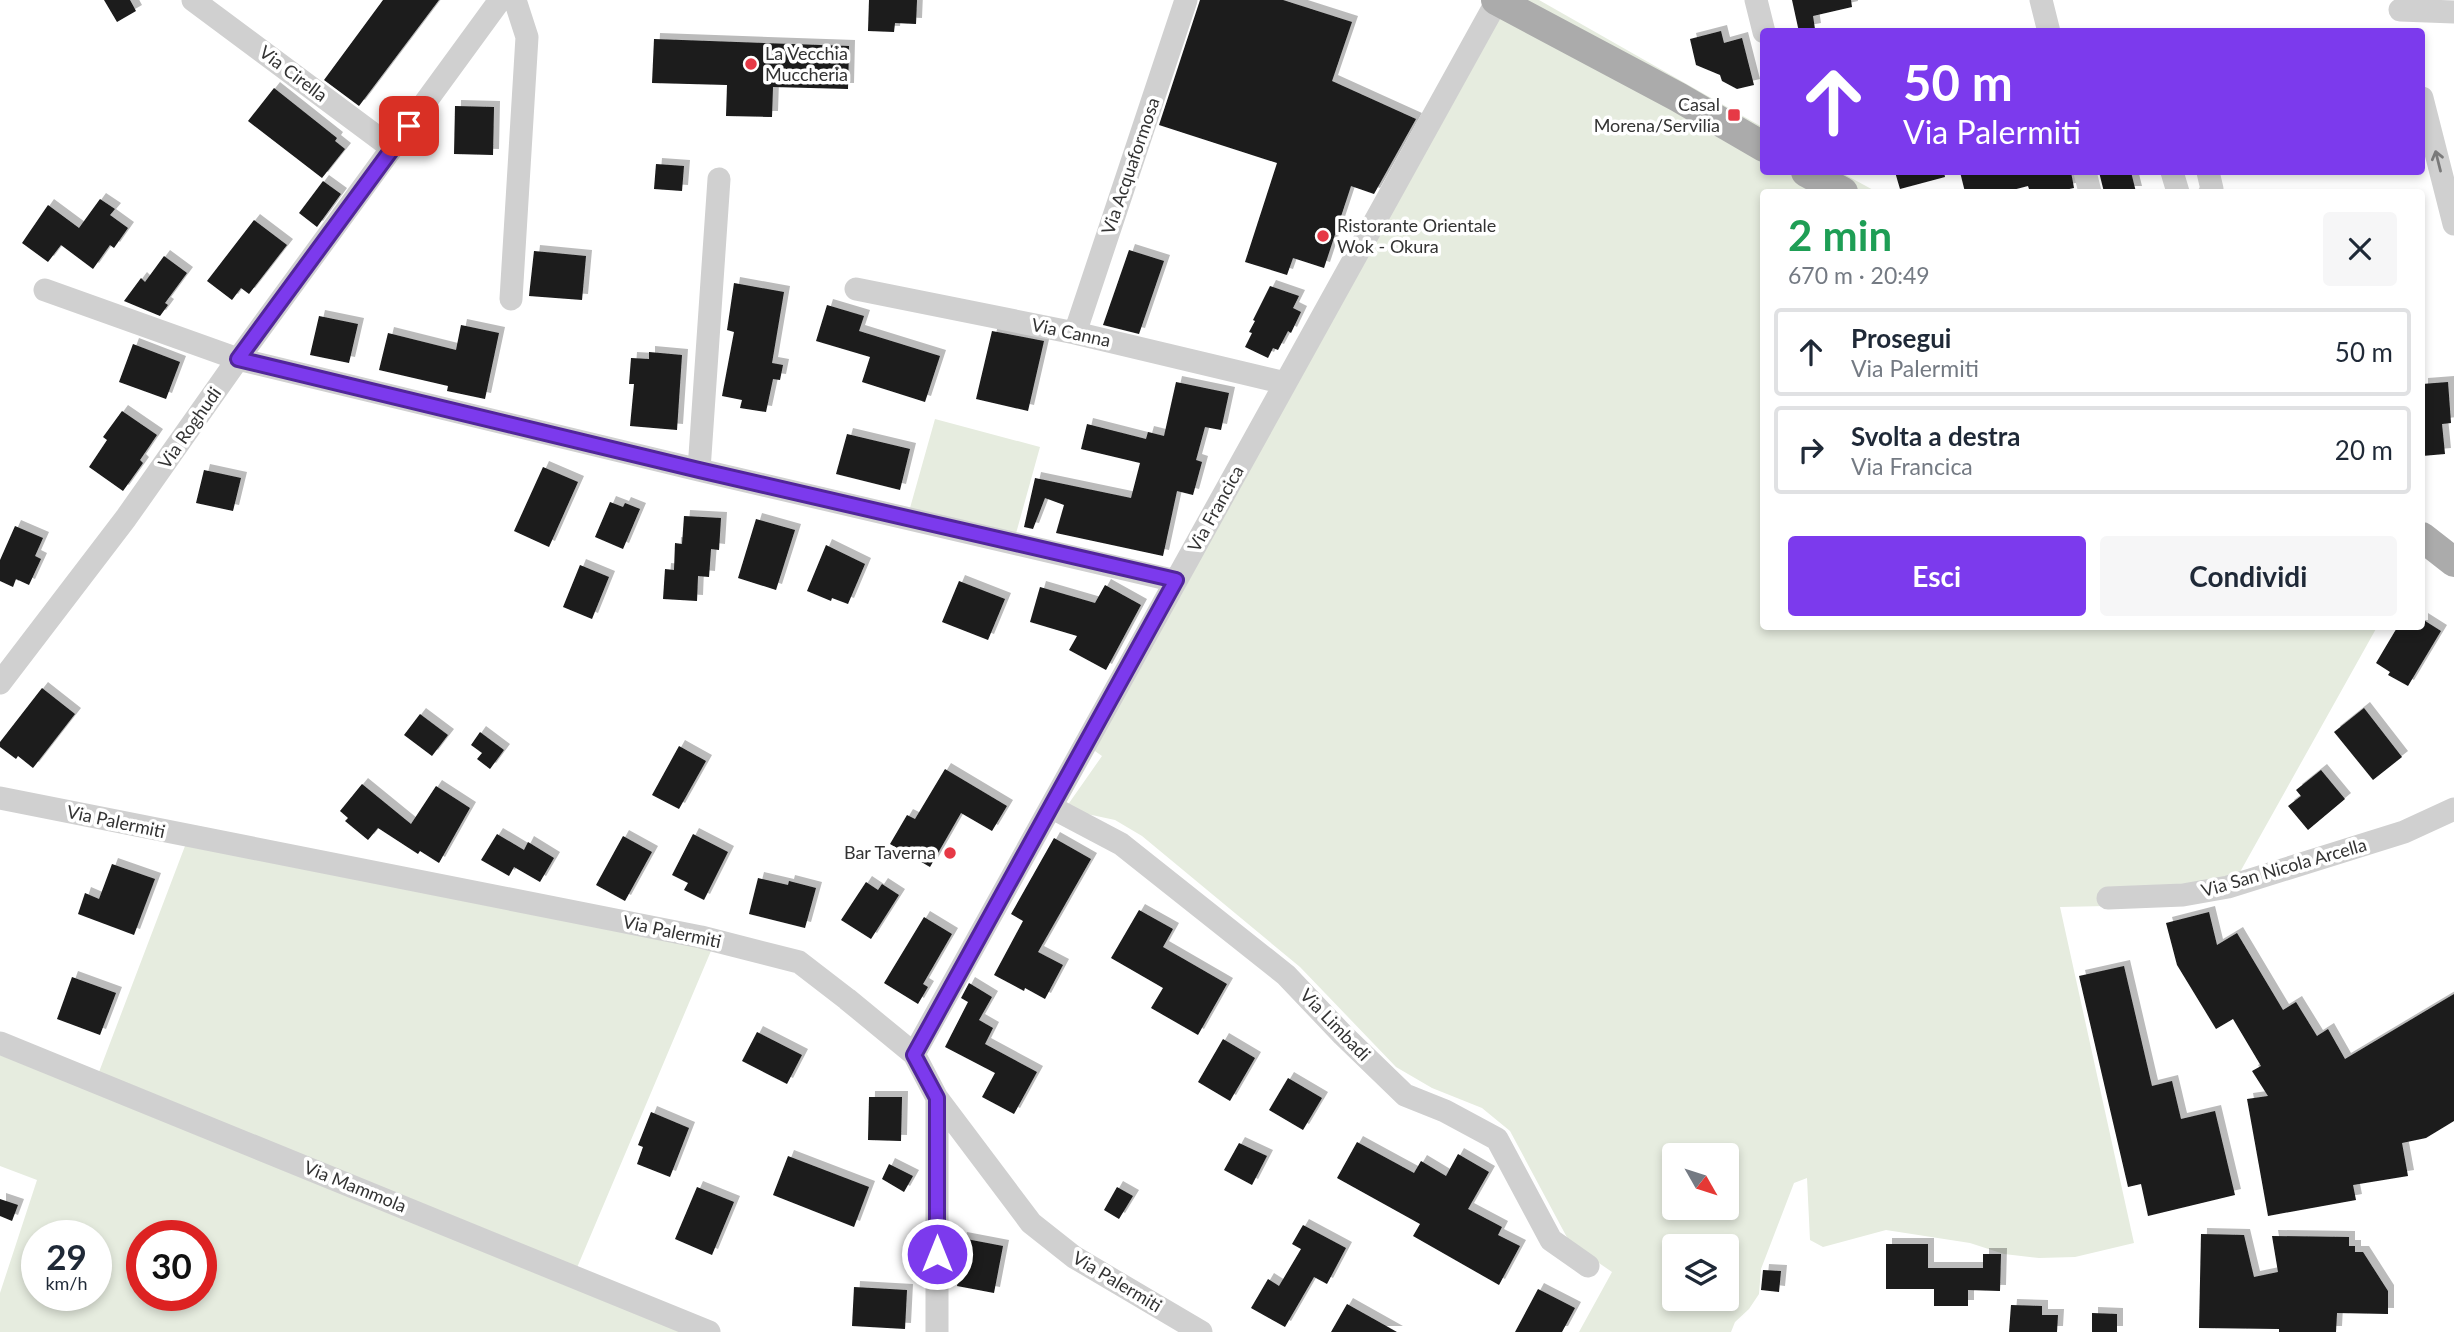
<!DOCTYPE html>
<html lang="it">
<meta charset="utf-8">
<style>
body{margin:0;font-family:Lato,sans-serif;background:#f6f6f7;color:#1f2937;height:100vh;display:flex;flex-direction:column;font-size:26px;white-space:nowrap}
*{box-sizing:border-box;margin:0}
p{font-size:23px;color:#747a83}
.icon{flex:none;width:38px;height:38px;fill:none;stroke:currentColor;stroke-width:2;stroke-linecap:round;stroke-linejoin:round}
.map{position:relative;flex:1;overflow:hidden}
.sheet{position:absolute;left:1760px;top:189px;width:665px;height:441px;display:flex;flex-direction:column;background:#fff;border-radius:7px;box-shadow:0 4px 10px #0003}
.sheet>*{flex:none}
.top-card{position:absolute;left:1760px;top:28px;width:665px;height:147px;border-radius:7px;box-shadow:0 4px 10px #0003;background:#7c3aed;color:#fff;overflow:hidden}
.needle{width:46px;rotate:129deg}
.fabs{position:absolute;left:1662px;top:1143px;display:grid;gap:14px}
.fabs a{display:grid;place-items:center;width:77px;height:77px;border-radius:7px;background:#fff;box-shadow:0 4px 10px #0003;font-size:35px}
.speed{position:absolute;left:21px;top:1220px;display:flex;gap:14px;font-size:35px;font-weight:700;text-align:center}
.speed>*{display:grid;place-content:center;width:91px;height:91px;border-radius:50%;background:#fff;box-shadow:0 4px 10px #0003;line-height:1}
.speed small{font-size:18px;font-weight:400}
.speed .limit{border:10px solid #d22;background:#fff;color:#111}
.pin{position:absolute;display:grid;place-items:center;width:60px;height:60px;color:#fff;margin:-30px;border-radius:14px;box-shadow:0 4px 10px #0006}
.me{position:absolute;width:77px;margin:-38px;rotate:0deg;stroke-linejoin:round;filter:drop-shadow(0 0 5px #0008)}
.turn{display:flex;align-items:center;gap:24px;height:147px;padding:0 28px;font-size:32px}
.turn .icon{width:91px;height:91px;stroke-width:2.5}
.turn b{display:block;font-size:49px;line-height:60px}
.round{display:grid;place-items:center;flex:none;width:74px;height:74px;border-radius:7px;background:#f6f6f7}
.overview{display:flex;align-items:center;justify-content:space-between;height:119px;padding:0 28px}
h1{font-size:42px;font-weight:700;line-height:52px;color:#1e9e55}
.action{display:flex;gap:14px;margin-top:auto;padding:14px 28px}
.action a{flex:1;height:80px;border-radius:7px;background:#7c3aed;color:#fff;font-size:28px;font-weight:700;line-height:80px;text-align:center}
.action a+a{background:#f6f6f7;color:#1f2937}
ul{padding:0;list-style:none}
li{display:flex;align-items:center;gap:21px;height:88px;margin:0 14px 10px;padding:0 14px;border:4px solid #e0e1e3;border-radius:7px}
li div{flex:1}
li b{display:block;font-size:26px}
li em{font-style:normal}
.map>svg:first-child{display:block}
</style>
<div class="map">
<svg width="2454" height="1332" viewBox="0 0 2454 1332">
<defs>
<filter id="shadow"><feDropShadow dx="6" dy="-6" stdDeviation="0" flood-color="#0004"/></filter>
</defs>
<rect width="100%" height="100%" fill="#fff"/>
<path fill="#e6ecdf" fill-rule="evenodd" d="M1495,0H1539L1764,128V172H1840L1877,192H1764V626L2377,627L2235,881L2152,905L2060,907L2134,1243L2075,1257L2039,1258L2004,1254L1970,1243L1886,1230L1823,1247L1810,1240L1807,1178L1794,1183L1761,1269L1759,1294L1749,1309L1735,1322L1731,1332H1579L1612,1272L1570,1243L1510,1131L1482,1108L1432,1088L1396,1067L1300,967L1142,836L1115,820L1078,812L1067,806L1102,756L1085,744ZM1675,1155H1727V1208H1675ZM1675,1246H1727V1298H1675Z
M935,419L1040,447L1015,537L910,508Z
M193,825L719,932L576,1270L99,1072Z
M0,1043L708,1332H0V1293L37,1180L0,1166ZM37,1236H96V1295H37ZM142,1236H201V1295H142Z"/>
<path fill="#1a1a1a" filter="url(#shadow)" d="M104,0H130L136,11L117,22Z
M383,0H439L359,106L324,80Z
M869,0H917L916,24L895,23L894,32L868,31Z
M1200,0H1283L1352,22L1332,81L1416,119L1374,194L1351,186L1324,268L1293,258L1287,275L1245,262L1277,163L1159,125Z
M1792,0H1851L1852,7L1813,16L1815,29L1799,32Z
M1721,31L1724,43L1742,38L1754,85L1737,89L1722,81L1720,75L1696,65L1690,39Z
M654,39L849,46L848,89L773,87L772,117L726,116L727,85L652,83Z
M274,88L337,138L335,141L345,149L322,178L248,121Z
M455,106L494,107L493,155L454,154Z
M656,164L684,166L682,191L654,189Z
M1895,172H1944L1945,177L1900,189Z
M1960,172H2071L2074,188L2055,192H2030L2028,186L2005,192H1965Z
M2099,172H2131L2136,192H2104Z
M323,181L341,194L317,227L299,213Z
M100,199L115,209L110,215L128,228L114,248L110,245L93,269L61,245L48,262L22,243L48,205L79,228Z
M254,220L287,245L249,294L241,288L232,300L207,281Z
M1129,250L1164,261L1139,334L1103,325Z
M534,251L586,256L582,300L529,296Z
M164,256L187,273L165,303L168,305L160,316L124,301L141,278L145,282Z
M734,283L784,292L772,363L783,365L780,380L773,379L766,412L740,408L742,400L722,396L734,332L727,330Z
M1270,286L1299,296L1293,308L1301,312L1291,333L1288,331L1278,350L1273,348L1268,358L1245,347L1252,333L1249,332L1255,321L1253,320Z
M827,305L864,316L859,331L940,356L925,402L862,382L870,357L816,341Z
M319,316L358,324L349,363L310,355Z
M461,325L499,333L485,399L447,391L448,386L379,370L388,333L456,350Z
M992,331L1044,341L1028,411L976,399Z
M133,344L180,362L166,399L119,382Z
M649,352L682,355L677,430L630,426L634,384H629L631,358L649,359Z
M1176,382L1229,393L1221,430L1205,427L1196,460L1202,462L1193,495L1177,491L1163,556L1056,533L1064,505L1045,498L1033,529L1024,527L1035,478L1131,498L1140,463L1081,449L1087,424L1146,439L1148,432L1164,436Z
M2448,382L2451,423L2442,424L2445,454L2422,456V384Z
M122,411L157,435L140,460L143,463L123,491L89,467L107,440L103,437Z
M847,434L910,449L900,490L836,474Z
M543,467L578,482L549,547L514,531Z
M204,470L241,478L233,511L196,503Z
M610,502L623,507L625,503L640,509L623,549L595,537Z
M684,516L721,518L719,550L711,549L709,577L698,576L697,601L663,599L665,569L674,570L675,543L682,544Z
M756,519L795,530L776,590L738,578Z
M15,526L43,538L35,556L41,559L29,585L16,579L13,587L0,581V560Z
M826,545L865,564L848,604L832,598L831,601L807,591Z
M580,565L609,577L592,619L563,607Z
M959,581L1005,599L988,640L942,622Z
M1105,585L1141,605L1106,670L1069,650L1077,636L1030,622L1040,587L1095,603Z
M2422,619L2441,631L2408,686L2388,675L2390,672L2376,663L2398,626H2422Z
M42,688L75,714L33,768L18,756L16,759L0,747V742Z
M2364,708L2402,757L2373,780L2334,732Z
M420,714L448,735L432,756L404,735Z
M480,732L504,750L490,769L477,759L482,753L471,745Z
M679,746L706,761L679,809L652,795Z
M945,769L1007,806L992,831L961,813L930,867L890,844L907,815L915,819Z
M2321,770L2345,799L2308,830L2288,806L2301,796L2296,790Z
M362,784L411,824L436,786L470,808L439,863L420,851L418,854L378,828L368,840L345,821L348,818L340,811Z
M497,834L524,850L528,842L554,858L540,882L514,867L509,876L481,860Z
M693,834L728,852L704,900L684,890L688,883L672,875Z
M623,836L652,852L625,901L596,885Z
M1054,838L1091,859L1038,952L1063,965L1045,999L1025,988L1024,991L994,975L1023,921L1011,914Z
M112,864L155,879L134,935L78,914L85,893L99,899Z
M758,878L788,885L789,881L816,888L805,928L749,914Z
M866,882L878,890L882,884L899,895L871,939L841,920Z
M1139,910L1173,929L1163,947L1227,984L1198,1035L1151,1008L1163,988L1111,958Z
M2209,912L2217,945L2237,933L2283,1010L2296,1002L2317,1036L2328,1029L2345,1059L2454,994V1121L2426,1138L2402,1143L2408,1176L2353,1185L2356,1200L2268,1216L2247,1099L2268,1096L2252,1071L2261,1066L2233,1019L2216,1029L2177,965L2166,923Z
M924,917L952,934L923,984L928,987L918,1004L884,983Z
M2124,966L2152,1086L2172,1081L2181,1119L2215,1111L2235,1195L2148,1216L2141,1184L2128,1187L2079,976Z
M72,977L116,993L100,1035L57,1019Z
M969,983L992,997L979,1020L993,1028L985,1044L1037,1072L1014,1114L982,1097L995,1073L945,1047L968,1002L961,998Z
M757,1032L802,1055L787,1084L742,1061Z
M1223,1039L1255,1058L1230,1101L1198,1082Z
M1288,1078L1322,1098L1303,1130L1269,1110Z
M869,1097H902L901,1141L868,1140Z
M651,1112L689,1128L670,1177L637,1164L643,1147L638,1145Z
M1357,1142L1414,1173L1421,1161L1446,1176L1458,1154L1489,1172L1468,1209L1502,1227L1498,1235L1520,1246L1499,1285L1413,1236L1420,1224L1337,1178Z
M1239,1143L1267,1156L1252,1185L1224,1170Z
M788,1156L869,1187L854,1227L773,1195Z
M889,1164L913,1176L904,1192L882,1179Z
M697,1187L734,1202L712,1255L675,1239Z
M1117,1187L1133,1196L1119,1219L1104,1210Z
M0,1199L18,1205L12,1221L0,1216Z
M1303,1225L1346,1248L1327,1284L1314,1277L1285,1327L1251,1308L1268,1279L1279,1286L1301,1249L1292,1244Z
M2201,1234L2244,1235L2254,1277L2278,1272L2272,1236L2349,1237V1246H2355V1252H2363L2388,1291V1314L2337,1313L2336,1332H2279V1329L2199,1328Z
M961,1238L1003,1246L994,1293L957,1286L959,1276L954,1275Z
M1886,1244H1928V1268H1983V1254H2001L2000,1291L1968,1290V1306H1934V1289H1886Z
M1763,1270L1781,1271L1779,1292L1761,1290Z
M854,1287L907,1290L905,1329L852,1326Z
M1538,1289L1575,1308L1562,1332H1515Z
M1347,1304L1397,1332H1331Z
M2011,1305L2042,1306V1315H2058L2057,1332H2009Z
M2092,1313L2117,1314V1332H2092Z"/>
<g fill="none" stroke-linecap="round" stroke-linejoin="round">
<path stroke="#d0d0d0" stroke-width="23" d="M193,0L392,148
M1756,0L1764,32
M2041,0L2049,32
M2400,10L2454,12
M2422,98L2454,224
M2085,172L2090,192
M2172,172L2178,192
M2208,172L2212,189L2210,192
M856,289L1075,333L1285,383
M45,290L238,359L699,470L1176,581
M511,299L527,37L515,0
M1075,333L1186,0
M699,470L719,179
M0,683L126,518L238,359L500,0
M0,798L701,937L799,962L847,999L914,1054L937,1098L1031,1223L1074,1257L1201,1332
M1051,807L1121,844L1286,975L1343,1035L1405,1095L1445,1111L1497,1139L1551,1240L1588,1266
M2108,898L2183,895L2228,887L2404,832L2454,809
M0,1043L709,1332
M914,1054L1497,1
M937,1098V1332"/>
<path stroke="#ababab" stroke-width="30" d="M1496,0L1678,97L1764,147
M1806,172L1843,192
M2422,537L2454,562"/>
</g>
<defs><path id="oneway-shaft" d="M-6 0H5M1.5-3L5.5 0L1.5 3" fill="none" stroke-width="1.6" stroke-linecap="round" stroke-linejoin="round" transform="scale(1.75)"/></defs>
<use stroke="#7a7a7a" href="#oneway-shaft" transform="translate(2438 161) rotate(-104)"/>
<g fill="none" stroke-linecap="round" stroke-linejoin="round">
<g stroke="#51269a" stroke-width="18">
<path id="route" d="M409,126L238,359L699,470L1176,580L914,1055L937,1098V1254"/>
</g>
<use href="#route" stroke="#7c3aed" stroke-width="12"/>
</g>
<g fill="#e63946" stroke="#fff" stroke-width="2.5">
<circle cx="751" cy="64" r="7"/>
<rect x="1727" y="108" width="14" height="14" rx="3.5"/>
<circle cx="1323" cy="236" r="7"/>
<circle cx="950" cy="853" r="7"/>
</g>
<g text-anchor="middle" stroke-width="7" stroke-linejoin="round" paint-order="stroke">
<g font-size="18" fill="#333" stroke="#fff" text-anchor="start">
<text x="765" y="60">La Vecchia<tspan x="765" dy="21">Muccheria</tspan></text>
<text x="1720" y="111" text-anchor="end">Casal<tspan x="1720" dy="21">Morena/Servilia</tspan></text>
<text x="1337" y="232">Ristorante Orientale<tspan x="1337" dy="21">Wok - Okura</tspan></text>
<text x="936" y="859" text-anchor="end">Bar Taverna</text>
</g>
<g font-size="18" fill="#333" stroke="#fff">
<text transform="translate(293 74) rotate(37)" y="6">Via Cirella</text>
<text transform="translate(1131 166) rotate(-71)" y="6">Via Acquaformosa</text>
<text transform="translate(1071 333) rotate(12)" y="6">Via Canna</text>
<text transform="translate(190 428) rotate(-55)" y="6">Via Roghudi</text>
<text transform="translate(1216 509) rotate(-61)" y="6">Via Francica</text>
<text transform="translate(116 822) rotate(12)" y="6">Via Palermiti</text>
<text transform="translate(2284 868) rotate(-16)" y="6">Via San Nicola Arcella</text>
<text transform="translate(672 932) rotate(12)" y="6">Via Palermiti</text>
<text transform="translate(1335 1025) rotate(46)" y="6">Via Limbadi</text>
<text transform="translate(355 1187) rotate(22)" y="6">Via Mammola</text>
<text transform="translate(1117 1282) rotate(31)" y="6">Via Palermiti</text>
</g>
</g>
</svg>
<div class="fabs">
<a><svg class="needle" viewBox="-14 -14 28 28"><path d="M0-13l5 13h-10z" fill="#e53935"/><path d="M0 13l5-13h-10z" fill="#747a83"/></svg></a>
<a><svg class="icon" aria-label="layers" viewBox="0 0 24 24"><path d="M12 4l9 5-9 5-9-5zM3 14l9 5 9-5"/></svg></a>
</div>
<div class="speed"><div>29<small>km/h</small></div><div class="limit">30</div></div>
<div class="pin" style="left:409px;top:126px;background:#d93025"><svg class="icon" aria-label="arrive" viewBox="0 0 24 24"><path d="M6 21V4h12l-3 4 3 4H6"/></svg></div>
<svg class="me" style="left:937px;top:1254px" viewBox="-20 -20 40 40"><circle r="17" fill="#7c3aed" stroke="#fff" stroke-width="3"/><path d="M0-11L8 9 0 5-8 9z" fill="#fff"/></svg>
<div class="top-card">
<div class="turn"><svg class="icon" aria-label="ahead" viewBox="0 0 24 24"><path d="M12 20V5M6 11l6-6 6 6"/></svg><div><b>50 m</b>Via Palermiti</div></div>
</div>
<section class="sheet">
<div class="overview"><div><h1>2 min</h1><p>670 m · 20:49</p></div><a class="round"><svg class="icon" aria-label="close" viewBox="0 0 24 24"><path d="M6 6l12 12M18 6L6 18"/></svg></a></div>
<ul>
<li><svg class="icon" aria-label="ahead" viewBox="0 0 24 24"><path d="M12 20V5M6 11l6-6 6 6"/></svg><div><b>Prosegui</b><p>Via Palermiti</p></div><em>50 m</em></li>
<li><svg class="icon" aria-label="right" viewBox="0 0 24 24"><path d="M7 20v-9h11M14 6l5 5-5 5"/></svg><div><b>Svolta a destra</b><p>Via Francica</p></div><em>20 m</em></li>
</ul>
<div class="action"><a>Esci</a><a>Condividi</a></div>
</section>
</div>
